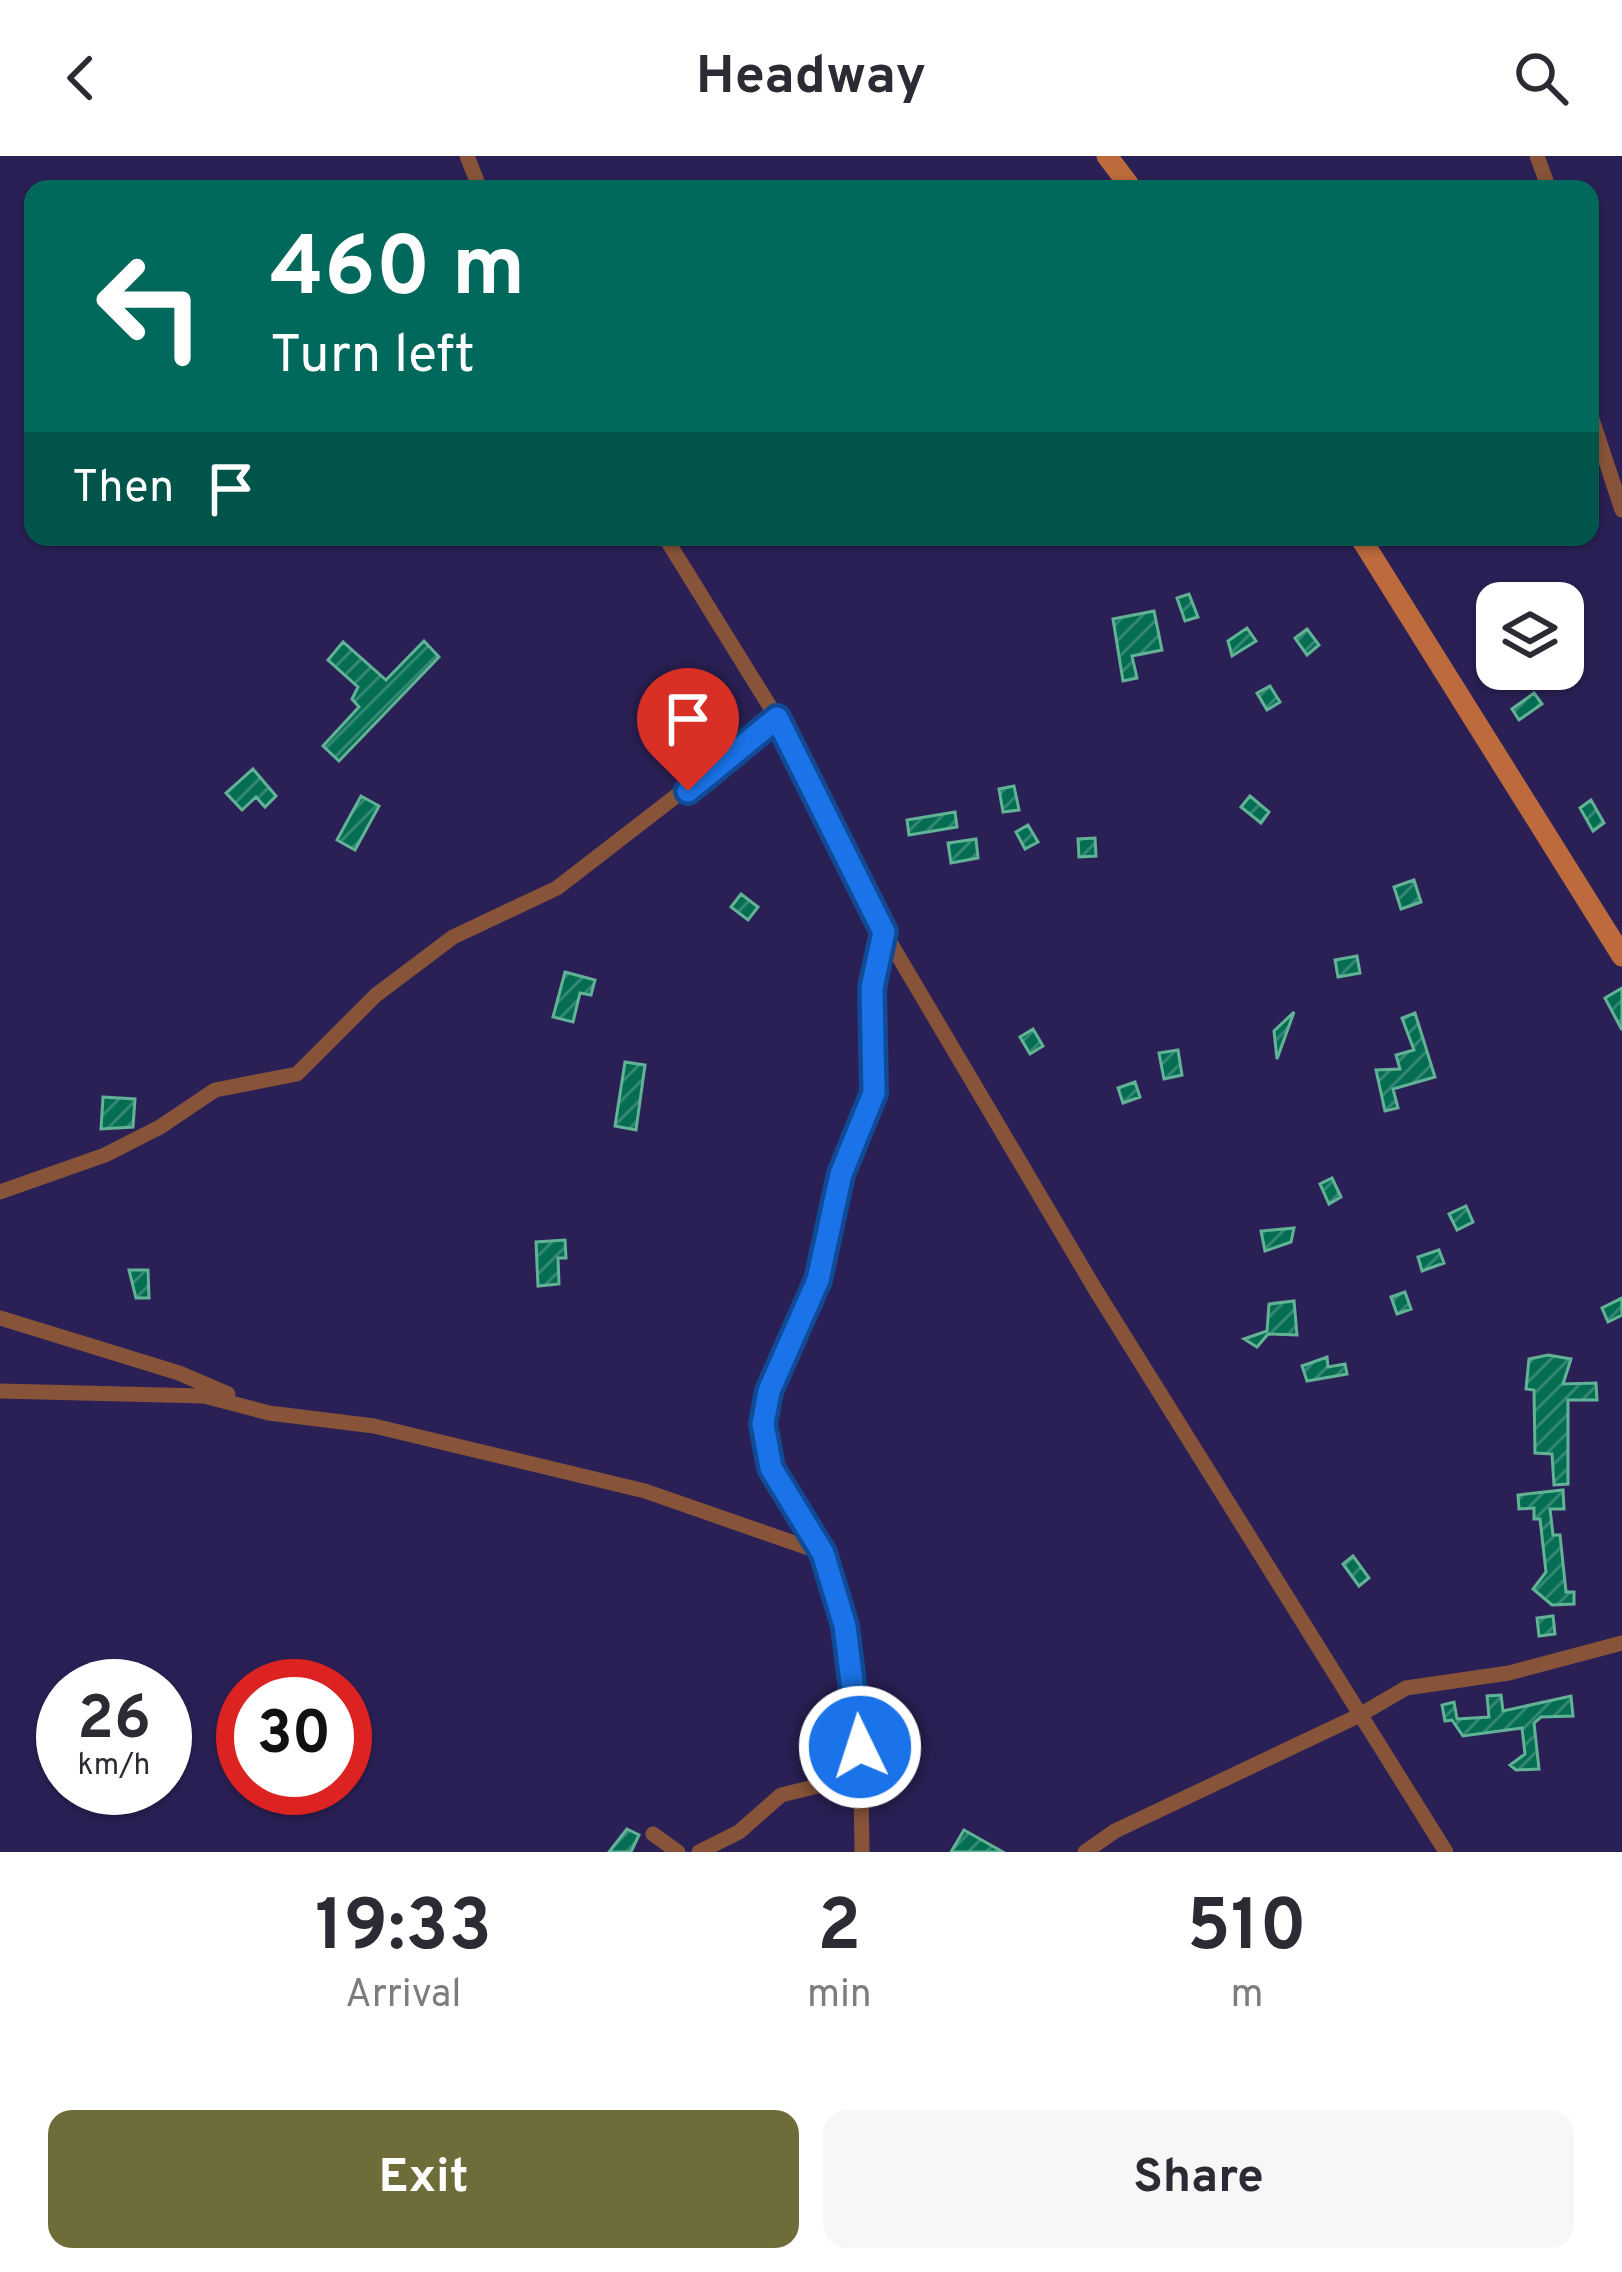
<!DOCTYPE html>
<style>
body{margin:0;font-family:Overpass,sans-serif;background:#f7f7f7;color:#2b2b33;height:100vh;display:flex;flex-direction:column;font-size:45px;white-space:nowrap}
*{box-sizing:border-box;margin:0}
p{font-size:39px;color:#7c7c81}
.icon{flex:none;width:66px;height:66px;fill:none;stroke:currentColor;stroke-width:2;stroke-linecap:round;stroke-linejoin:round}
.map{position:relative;height:1696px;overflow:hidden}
.sheet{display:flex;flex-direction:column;background:#fff;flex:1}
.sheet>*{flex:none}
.top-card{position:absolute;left:24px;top:24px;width:1575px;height:366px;border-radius:24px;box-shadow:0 3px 9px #0004;background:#00695c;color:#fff;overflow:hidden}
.buttons{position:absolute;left:1476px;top:426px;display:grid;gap:24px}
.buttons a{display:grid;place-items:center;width:108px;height:108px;border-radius:24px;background:#fff;box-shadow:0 3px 9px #0004;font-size:60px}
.speed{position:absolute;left:36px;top:1503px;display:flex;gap:24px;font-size:60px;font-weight:700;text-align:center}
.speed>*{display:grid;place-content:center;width:156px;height:156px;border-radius:50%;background:#fff;box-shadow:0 3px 9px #0004;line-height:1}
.speed small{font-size:30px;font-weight:400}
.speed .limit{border:18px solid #d22;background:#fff;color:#111}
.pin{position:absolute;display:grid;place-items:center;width:102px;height:102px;color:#fff;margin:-123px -51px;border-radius:50% 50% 50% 0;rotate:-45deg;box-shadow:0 0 12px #0007}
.pin .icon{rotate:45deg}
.me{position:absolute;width:132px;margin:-66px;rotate:356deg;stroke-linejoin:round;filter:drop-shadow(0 0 9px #0008)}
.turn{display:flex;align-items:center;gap:42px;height:252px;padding:0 48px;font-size:54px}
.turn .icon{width:156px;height:156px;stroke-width:2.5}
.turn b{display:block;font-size:84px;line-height:102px}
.then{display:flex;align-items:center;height:114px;padding:0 48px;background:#0003;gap:24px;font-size:45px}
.eta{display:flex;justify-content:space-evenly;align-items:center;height:204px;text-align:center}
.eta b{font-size:72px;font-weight:700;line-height:84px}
.action{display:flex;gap:24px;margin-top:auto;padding:24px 48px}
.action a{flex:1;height:138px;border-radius:24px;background:#6e6d39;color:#fff;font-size:48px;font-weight:700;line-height:138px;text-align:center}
.action a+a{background:#f7f7f7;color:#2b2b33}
header{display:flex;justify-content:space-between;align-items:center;height:156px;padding:0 48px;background:#fff;font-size:54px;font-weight:700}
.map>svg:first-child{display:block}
</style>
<header><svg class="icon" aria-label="back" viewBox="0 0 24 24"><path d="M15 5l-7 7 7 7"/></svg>Headway<svg class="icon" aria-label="search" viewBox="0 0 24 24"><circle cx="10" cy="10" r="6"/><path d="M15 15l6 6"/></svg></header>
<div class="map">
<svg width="1622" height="1696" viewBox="0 0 1622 1696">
<defs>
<pattern id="building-hatch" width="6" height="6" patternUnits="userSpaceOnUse" patternTransform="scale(3)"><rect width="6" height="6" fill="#046d52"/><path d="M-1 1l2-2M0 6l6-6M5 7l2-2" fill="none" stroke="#348774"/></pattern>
</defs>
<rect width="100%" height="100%" fill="#2a2055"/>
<path fill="url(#building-hatch)" stroke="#62b396" stroke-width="3" d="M1189,438L1198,461L1185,465L1177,442Z
M1154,455L1162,494L1132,500L1137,522L1123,525L1113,463Z
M1247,472L1256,485L1232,500L1228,485Z
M1307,473L1319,489L1307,499L1295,482Z
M424,485L439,501L339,605L323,590L359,551L352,543L358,531L328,504L343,486L386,524Z
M1270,530L1280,546L1267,554L1257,537Z
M1534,537L1542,548L1519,564L1512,553Z
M253,613L276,640L265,651L256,641L242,654L226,637Z
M1014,630L1019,654L1003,656L999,633Z
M361,640L379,650L355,694L337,684Z
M1250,640L1269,656L1261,667L1241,651Z
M1591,644L1604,667L1593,675L1580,652Z
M955,656L957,671L909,679L907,664Z
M1028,669L1038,686L1025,693L1016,676Z
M1095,682L1096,700L1079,701L1078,683Z
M976,683L978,702L951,707L948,687Z
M1414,724L1421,746L1401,753L1394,731Z
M741,738L758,751L748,764L731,751Z
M1357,800L1360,817L1338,821L1335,804Z
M565,816L595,824L591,839L580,837L573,866L553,861Z
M1622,832V874L1605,842Z
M1294,856L1277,903L1274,875Z
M1415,857L1435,921L1393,933L1398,952L1385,955L1376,914L1400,913L1396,899L1414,894L1402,862Z
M1033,873L1043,890L1030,898L1020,881Z
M1178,894L1182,919L1164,923L1159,897Z
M625,906L645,909L636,974L615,970Z
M1135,926L1140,941L1123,947L1118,932Z
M103,941L135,943L133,971L101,973Z
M1332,1022L1341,1041L1329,1048L1320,1028Z
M1466,1050L1473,1066L1457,1074L1449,1058Z
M1294,1072L1291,1086L1265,1095L1261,1075Z
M565,1084L566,1102H558L559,1128L538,1130L536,1086Z
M1439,1094L1444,1107L1422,1115L1418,1101Z
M129,1114H148L149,1142H136Z
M1405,1136L1411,1153L1397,1158L1391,1141Z
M1622,1142V1159L1608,1166L1602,1152Z
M1294,1145L1297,1179L1268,1178L1257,1191L1244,1183L1267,1175L1269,1148Z
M1548,1199L1571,1203L1563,1228L1596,1227L1597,1244H1568V1328L1554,1329L1552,1298L1535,1297L1534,1234L1526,1233L1529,1203Z
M1327,1201L1328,1211L1345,1208L1347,1218L1307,1225L1302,1210Z
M1563,1334L1564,1353H1550L1553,1379H1560L1566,1436H1574V1448L1552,1449L1533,1433L1546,1416L1540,1363H1534V1352L1519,1353L1518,1339Z
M1353,1400L1369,1422L1359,1430L1343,1408Z
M1553,1460L1555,1478L1539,1480L1537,1462Z
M1501,1539L1503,1555L1571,1540L1573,1560L1541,1561L1534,1567L1539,1613L1516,1614L1510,1609L1525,1598L1522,1572L1463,1580L1452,1564L1445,1565L1442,1549L1454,1546L1457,1563L1489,1561L1487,1540Z
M627,1673L639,1679L631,1696H609Z
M964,1674L1003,1696H951Z"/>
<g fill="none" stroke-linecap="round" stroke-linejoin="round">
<path stroke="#885439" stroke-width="15" d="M467,0L480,33
M1537,0L1549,33
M1590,257L1622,354
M665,381L777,562L884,776L1095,1133L1446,1696
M0,1036L105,999L160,971L215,934L297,918L376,839L453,781L557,732L777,562
M0,1162L179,1217L228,1238
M0,1235L204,1240L269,1257L374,1270L645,1335L823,1397
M653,1678L678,1696
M699,1696L739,1676L781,1639L859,1620
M862,1696L860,1561L846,1470L823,1397L771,1312L763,1269L769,1235L818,1124L841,1018L875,937L872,833L884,776
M1085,1696L1115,1675L1358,1560L1406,1532L1509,1517L1622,1487"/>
<path stroke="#bd6a3c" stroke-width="21" d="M1107,0L1132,33
M1360,381L1622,800"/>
</g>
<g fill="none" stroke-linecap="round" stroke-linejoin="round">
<g stroke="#114b97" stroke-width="30">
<path id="route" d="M688,635L777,562L884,776L872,832L874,937L841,1018L818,1124L769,1235L763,1268L771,1312L823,1397L845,1470L860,1591"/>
</g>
<use href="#route" stroke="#1a73e8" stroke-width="21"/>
</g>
</svg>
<div class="buttons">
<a><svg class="icon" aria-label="layers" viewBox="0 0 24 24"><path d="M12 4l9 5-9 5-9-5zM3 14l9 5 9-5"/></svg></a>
</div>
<div class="speed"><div>26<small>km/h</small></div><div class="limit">30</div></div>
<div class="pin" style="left:688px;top:635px;background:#d93025"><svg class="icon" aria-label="arrive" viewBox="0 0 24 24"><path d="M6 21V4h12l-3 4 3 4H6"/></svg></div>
<svg class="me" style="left:860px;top:1591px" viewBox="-20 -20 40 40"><circle r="17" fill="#1a73e8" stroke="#fff" stroke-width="3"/><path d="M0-11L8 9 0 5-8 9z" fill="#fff"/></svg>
<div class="top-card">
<div class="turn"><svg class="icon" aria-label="left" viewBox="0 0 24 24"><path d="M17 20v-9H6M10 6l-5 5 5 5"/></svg><div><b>460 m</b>Turn left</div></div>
<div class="then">Then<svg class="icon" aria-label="arrive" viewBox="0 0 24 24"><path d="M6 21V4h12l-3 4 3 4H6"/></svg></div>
</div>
</div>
<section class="sheet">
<div class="eta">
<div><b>19:33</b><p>Arrival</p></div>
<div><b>2</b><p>min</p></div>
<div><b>510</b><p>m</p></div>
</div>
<div class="action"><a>Exit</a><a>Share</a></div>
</section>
